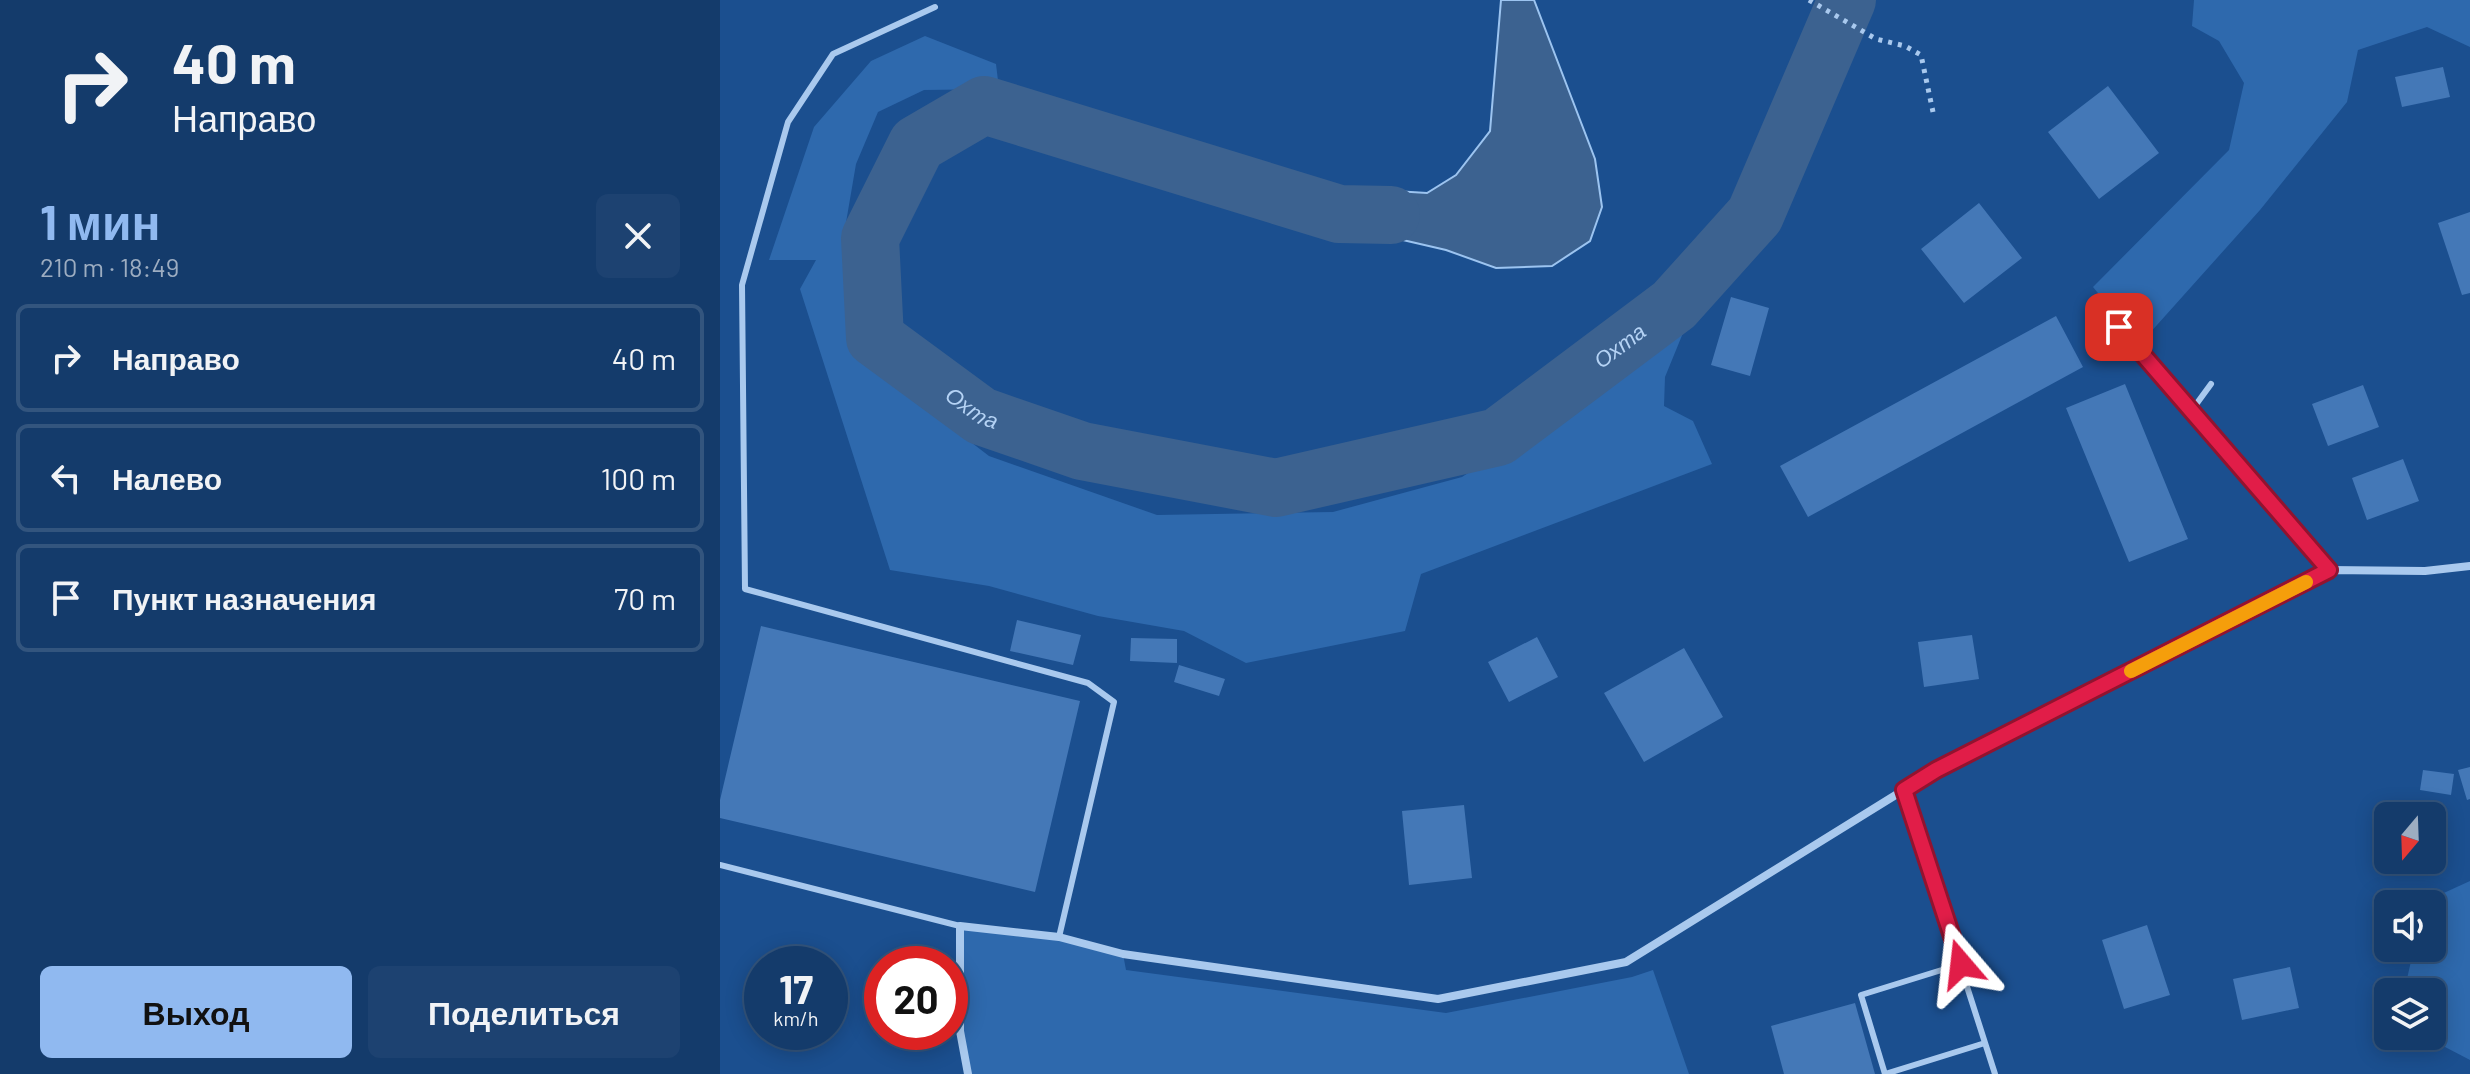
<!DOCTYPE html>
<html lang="ru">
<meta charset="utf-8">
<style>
body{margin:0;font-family:Barlow,sans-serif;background:#1d4271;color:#f1f3f6;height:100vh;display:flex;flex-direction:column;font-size:30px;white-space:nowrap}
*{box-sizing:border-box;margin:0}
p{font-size:26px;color:#9dadc1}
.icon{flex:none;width:44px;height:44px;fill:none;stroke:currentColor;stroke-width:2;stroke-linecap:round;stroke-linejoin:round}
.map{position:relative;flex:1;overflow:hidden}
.panel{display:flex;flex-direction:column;background:#143b6b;width:720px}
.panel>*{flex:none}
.top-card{background:#143b6b;color:#f1f3f6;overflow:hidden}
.needle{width:52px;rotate:199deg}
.fabs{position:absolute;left:1654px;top:802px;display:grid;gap:16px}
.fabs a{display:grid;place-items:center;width:72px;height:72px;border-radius:12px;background:#143b6b;box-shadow:0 4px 20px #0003,0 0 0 2px #33557e;font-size:40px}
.speed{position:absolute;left:24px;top:946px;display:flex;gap:16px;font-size:40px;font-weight:700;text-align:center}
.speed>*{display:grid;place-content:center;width:104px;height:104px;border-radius:50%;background:#143b6b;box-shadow:0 4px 20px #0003,0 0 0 2px #33557e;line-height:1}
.speed small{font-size:20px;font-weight:400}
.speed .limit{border:12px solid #d22;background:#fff;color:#111}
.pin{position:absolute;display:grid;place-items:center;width:68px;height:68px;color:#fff;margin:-34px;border-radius:16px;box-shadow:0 4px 12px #0006}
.me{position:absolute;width:88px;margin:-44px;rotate:343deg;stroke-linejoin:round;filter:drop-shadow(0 0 6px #0008)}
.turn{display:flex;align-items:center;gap:28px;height:168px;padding:0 40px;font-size:36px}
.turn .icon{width:104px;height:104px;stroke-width:2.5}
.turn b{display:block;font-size:56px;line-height:68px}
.round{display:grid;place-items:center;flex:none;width:84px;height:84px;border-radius:12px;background:#1d4271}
.overview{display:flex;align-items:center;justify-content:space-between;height:136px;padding:0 40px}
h1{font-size:48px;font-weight:700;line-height:60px;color:#90b9f0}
.cta{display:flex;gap:16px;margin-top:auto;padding:16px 40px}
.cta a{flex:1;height:92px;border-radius:12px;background:#90b9f0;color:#111;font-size:32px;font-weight:700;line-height:92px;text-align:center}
.cta a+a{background:#1d4271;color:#f1f3f6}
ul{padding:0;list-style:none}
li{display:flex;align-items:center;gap:24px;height:108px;margin:0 16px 12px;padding:0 24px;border:4px solid #33557e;border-radius:12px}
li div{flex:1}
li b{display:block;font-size:30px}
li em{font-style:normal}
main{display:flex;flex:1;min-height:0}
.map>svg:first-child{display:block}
</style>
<main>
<section class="panel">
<div class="top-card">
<div class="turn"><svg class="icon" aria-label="right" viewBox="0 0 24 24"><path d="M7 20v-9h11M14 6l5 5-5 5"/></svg><div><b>40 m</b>Направо</div></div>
</div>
<div class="overview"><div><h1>1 мин</h1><p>210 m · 18:49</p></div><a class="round"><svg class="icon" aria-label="close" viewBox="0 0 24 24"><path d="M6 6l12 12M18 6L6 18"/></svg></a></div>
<ul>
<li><svg class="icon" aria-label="right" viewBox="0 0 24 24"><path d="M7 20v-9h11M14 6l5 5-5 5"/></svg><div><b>Направо</b></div><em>40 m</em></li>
<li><svg class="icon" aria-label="left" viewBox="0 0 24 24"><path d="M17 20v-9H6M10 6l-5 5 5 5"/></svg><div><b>Налево</b></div><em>100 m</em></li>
<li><svg class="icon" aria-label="arrive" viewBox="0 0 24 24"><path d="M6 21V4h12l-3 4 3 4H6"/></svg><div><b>Пункт назначения</b></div><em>70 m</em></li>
</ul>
<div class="cta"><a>Выход</a><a>Поделиться</a></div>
</section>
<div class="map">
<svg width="1750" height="1074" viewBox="0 0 1750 1074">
<rect width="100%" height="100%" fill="#1b4f8f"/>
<path fill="#2e69ad" d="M1474,0H1750V47L1707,27L1638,50L1627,102L1540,210L1420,344L1373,287L1509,150L1524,83L1499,41L1472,26Z
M205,36L276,64L279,89L204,90L158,112L136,164L123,240L142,271L149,364L269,456L437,515L613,512L742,477L963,333L945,377L944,406L973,421L992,464L701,574L685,631L526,663L464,631L378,616L269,586L170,570L80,289L96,260H49L94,127L151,61Z
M1750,881V1060L1704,1036H1712V992H1684L1694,948H1712V904L1704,902Z
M240,926L339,937L403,954L406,970L726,1013L912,977L933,970L969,1074H248L240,1031Z"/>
<path fill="#3c6290" stroke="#9cc4f0" stroke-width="2" d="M781,0H814L875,159L882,207L870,241L832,266L776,268L726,250L592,219L595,186L707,193L736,175L770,131Z"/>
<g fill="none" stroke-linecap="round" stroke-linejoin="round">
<path stroke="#3c6290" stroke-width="58" id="s1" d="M671,215L619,214L264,105L197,144L150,238L155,338L261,416L362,451L556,488L778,437L954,305L1035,215L1127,0"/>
</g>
<path fill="#4478b7" d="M1723,67L1730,97L1682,107L1675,77Z
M1388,86L1439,153L1379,199L1328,132Z
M1259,203L1302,258L1244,303L1201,249Z
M1750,212V293L1742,295L1718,223Z
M1011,297L1049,308L1030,376L991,365Z
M1336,316L1363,367L1088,517L1060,466Z
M1405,384L1468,539L1409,562L1346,408Z
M1643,385L1659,427L1608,446L1592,404Z
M1683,459L1699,501L1647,520L1632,478Z
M297,620L361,635L353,665L290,651Z
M41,626L360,701L315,892L0,818V800Z
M1252,635L1259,679L1204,687L1198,642Z
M817,637L838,677L789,702L768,662Z
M411,638L457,639V663L410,661Z
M964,648L1003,717L924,762L884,693Z
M459,665L505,679L499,696L454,682Z
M1750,767V799L1747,800L1738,770Z
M1703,770L1734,774L1731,795L1700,790Z
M744,805L752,878L689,885L682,811Z
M1427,925L1450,995L1404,1009L1382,940Z
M1570,967L1579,1008L1522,1020L1513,979Z
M1135,1003L1155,1074H1064L1051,1026Z"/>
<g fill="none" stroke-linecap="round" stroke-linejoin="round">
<path stroke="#a9c9ee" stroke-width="5" stroke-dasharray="4 6" stroke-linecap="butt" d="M1089,0L1156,39L1185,46L1201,55L1213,112"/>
<path stroke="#a9c9ee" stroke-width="6" d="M215,7L113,54L68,122L22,285L25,589L368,683L394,702L339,937
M1380,306L1609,570
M1472,410L1491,384
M1184,790L1275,1074
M0,865L240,926
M1241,964L1141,995L1165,1074L1265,1043"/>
<path stroke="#a9c9ee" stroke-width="8" d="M248,1074L240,1031V926L339,937L403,954L718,999L906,962L1216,770L1609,570L1705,571L1750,566"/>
</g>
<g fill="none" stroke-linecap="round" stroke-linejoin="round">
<g stroke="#92132f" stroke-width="20">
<path id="route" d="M1241,964L1184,790L1216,770L1609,570L1399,327"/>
</g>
<use href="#route" stroke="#e11d48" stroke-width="14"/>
<path stroke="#f59e0b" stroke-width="14" d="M1411,671L1586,582"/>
</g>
<g text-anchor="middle" stroke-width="8" stroke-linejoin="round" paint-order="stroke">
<g font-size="22" font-style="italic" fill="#b5d3f5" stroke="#1b4f8f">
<text dy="8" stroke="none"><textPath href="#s1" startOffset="1522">Охта</textPath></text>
<text dy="8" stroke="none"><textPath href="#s1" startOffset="826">Охта</textPath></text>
</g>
</g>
</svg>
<div class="fabs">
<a><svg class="needle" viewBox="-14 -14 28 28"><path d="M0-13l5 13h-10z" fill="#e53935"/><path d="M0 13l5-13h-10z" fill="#9dadc1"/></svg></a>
<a><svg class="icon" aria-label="sound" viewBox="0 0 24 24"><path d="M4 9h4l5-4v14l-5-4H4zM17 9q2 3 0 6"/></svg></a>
<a><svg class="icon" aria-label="layers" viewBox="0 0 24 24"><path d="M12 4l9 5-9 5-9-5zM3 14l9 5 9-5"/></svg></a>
</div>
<div class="speed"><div>17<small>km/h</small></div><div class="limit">20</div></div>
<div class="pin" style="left:1399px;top:327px;background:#d93025"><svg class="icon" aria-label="arrive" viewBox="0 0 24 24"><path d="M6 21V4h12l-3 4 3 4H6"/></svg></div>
<svg class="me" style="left:1241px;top:964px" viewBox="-20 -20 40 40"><path d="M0-17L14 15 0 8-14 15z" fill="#e11d48" stroke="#fff" stroke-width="4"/></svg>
</div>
</main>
